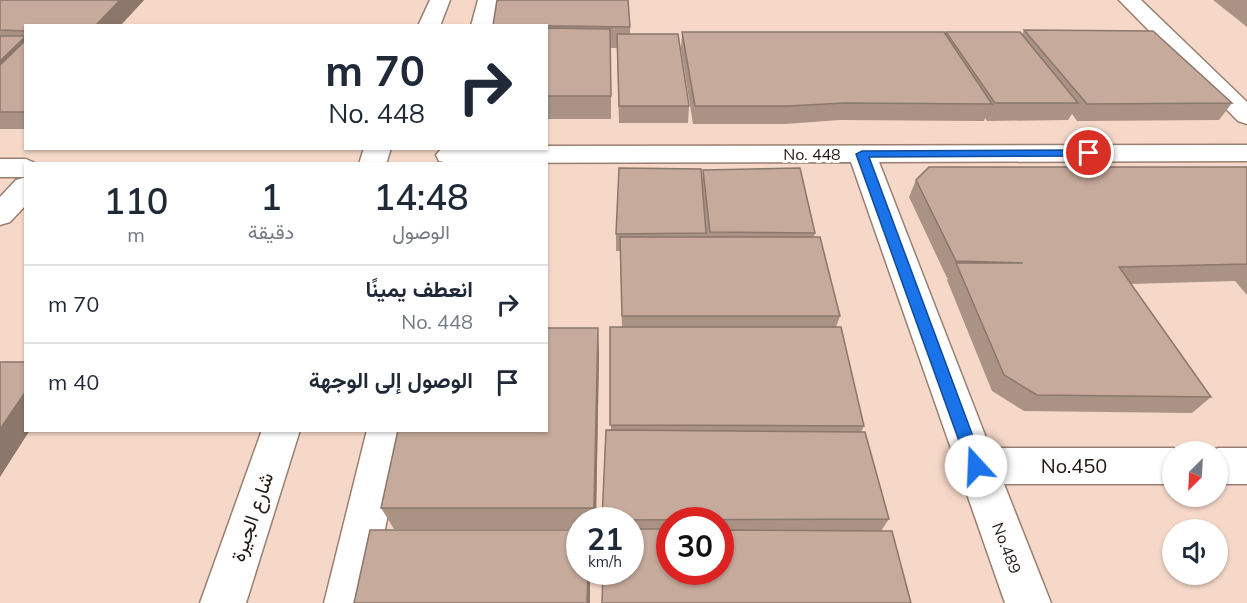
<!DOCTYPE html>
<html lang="ar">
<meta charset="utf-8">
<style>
body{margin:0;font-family:Mulish,Vazirmatn,sans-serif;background:#f6f6f7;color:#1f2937;direction:rtl;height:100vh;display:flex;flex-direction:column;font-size:22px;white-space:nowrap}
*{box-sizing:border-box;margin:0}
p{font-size:20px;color:#747a83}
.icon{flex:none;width:33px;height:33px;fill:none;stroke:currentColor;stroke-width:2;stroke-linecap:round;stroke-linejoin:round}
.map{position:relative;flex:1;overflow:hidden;direction:ltr}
.details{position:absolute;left:24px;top:162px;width:524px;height:270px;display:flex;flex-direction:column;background:#fff;border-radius:0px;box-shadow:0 2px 4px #0004;direction:rtl}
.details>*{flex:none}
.hud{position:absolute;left:24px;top:24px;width:524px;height:126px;border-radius:0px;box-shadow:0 2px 4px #0004;direction:rtl;background:#fff;color:#1f2937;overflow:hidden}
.needle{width:39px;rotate:204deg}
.fabs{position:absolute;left:1162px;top:441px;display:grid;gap:12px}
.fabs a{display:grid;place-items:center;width:66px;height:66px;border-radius:50%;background:#fff;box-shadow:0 2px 4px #0004;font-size:30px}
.speed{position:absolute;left:566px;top:507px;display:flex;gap:12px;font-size:30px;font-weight:700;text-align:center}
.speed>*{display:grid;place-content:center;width:78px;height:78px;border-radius:50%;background:#fff;box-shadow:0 2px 4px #0004;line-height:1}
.speed small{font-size:15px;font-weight:400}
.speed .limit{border:9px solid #d22;background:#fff;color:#111}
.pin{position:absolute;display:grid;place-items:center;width:51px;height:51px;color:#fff;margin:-26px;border:3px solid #fff;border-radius:50%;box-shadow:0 2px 6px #0007}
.me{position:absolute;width:66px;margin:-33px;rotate:340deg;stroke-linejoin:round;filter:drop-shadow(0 0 4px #0008)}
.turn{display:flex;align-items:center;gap:21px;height:126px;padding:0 24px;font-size:27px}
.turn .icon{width:78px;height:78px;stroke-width:2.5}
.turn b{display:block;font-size:42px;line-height:51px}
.eta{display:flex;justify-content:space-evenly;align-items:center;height:102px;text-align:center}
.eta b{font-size:36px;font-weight:600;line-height:42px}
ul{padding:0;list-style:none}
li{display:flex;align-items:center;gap:18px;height:78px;padding:0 24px;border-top:2px solid #e0e1e3}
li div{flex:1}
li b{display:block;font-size:22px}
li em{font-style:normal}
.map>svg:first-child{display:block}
</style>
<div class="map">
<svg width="1247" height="603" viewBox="0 0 1247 603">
<rect width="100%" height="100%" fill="#f5d8c8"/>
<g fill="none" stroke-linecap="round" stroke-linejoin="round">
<g stroke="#997f71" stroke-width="3">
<path id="minor" d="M430,0H450L440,26H418Z
M478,0H498L493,26H471Z
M1119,0H1141L1247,102V124L1238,121Z
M1247,145V161L879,162L990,448H1173L1183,452H1173V484H1004L1051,603H1005L851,162L449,163L439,161L436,155L442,148H546V146Z
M364,148H391L386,164H359Z
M0,159H26L37,164H26V177H0Z
M26,177V205L10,222L0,225V197L16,180Z
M262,430H300L246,603H200Z
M367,430H405L370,603H324Z
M1218,448H1247V484H1218V452H1208Z"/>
</g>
<use href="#minor" fill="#fff" fill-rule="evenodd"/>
</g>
<path fill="#aa9285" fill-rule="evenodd" d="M0,0H144L120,26H26V129H0Z
M497,0L630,27V34L689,106L688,123H619L617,48H611V119H546V26H493Z
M1213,0H1247V27Z
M1024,30L1232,103L1219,120L1077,121L1072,114L1068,120L987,121L985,118L984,121L840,120L785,124H693L681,49L682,32L945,34L946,32L1022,35Z
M1247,167V295L1235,281L1130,284L1211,397L1192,413L1024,411L992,391L947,280L948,278H947L909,197L916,180Z
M619,168L701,169L702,180L703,170L800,168L815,233L814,237H820L840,316L836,327H841L864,426L861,432H865L889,519L881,531H892L911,603H602L603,572H630V520H602L606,430H611L610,327H622L620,251H616V234ZM669,520H720V572H669Z
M599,353L596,520H579V529H394L381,508Z"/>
<path fill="#8b776c" d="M120,0H144L120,26H95Z
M26,36V64L0,90V61Z
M598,328L599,353L596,520H595L594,508Z
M26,391V430H30L0,477V429Z
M588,572H590V603H587Z"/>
<path fill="#c6aa9b" stroke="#8b776c" stroke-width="1.5" d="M0,0H120L95,26H26V31L0,30Z
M497,0H628L630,27L493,25Z
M546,28L610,29L611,96H546Z
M1024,30L1153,31L1232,103L1087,104Z
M682,32H944L992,104L845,103L788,106H695Z
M946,32H1020L1078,103H995Z
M617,34H678L689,106H619Z
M0,36H26L0,61Z
M26,40V112H0V65Z
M929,167H1247V264L1119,267L1211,397L1037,395L1004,375L956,263H1023L956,261L916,180Z
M619,168L701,169L706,233L616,234Z
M800,168L815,233L710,232L703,170Z
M620,237H820L840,316H622Z
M610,327H841L864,426L610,425Z
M546,328H598L594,508H381L398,430H546Z
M0,362H26V391L0,429Z
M606,430L865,432L889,519L602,520Z
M630,529H669V572H720V530L892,531L911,603H602L603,572H630Z
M370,530H579V572H588L587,603H354Z"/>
<path fill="#1a73e8" stroke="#114b97" stroke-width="1.5" d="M1089,150L1094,153L1092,156L869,157L984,466L982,472L976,474L970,472L968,466L856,154L862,151Z"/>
<g text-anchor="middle" stroke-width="6" stroke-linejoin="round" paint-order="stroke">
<g font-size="16" fill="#231913" stroke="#fff">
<text x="812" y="160">No. 448</text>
<text transform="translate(1007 548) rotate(69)" y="6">No.489</text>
</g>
<g font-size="20" fill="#231913" stroke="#fff">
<text x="1074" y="473">No.450</text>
<text transform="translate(252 517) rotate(-71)" y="7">شارع الجيرة</text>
</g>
</g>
</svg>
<div class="fabs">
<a><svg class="needle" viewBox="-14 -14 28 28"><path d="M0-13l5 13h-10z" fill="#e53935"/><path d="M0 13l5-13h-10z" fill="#747a83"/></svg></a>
<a><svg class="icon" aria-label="sound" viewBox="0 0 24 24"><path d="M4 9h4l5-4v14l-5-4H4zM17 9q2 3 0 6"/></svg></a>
</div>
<div class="speed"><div>21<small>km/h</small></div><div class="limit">30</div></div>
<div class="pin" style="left:1089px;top:153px;background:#d93025"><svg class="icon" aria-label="arrive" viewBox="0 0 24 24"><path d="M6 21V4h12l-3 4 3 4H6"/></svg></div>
<svg class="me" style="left:976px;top:466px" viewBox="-20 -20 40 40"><circle r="19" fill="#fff"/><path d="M0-13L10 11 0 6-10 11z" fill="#1a73e8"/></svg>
<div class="hud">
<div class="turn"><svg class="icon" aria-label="right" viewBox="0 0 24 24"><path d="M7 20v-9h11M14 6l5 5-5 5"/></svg><div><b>70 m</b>No. 448</div></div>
</div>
<section class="details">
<div class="eta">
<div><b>14:48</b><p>الوصول</p></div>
<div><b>1</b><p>دقيقة</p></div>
<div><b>110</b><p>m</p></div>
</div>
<ul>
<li><svg class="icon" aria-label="right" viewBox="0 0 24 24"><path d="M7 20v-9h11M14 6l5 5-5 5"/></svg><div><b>انعطف يمينًا</b><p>No. 448</p></div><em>70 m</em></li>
<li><svg class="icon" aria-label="arrive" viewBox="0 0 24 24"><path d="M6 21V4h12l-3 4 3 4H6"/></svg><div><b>الوصول إلى الوجهة</b></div><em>40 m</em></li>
</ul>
</section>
</div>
